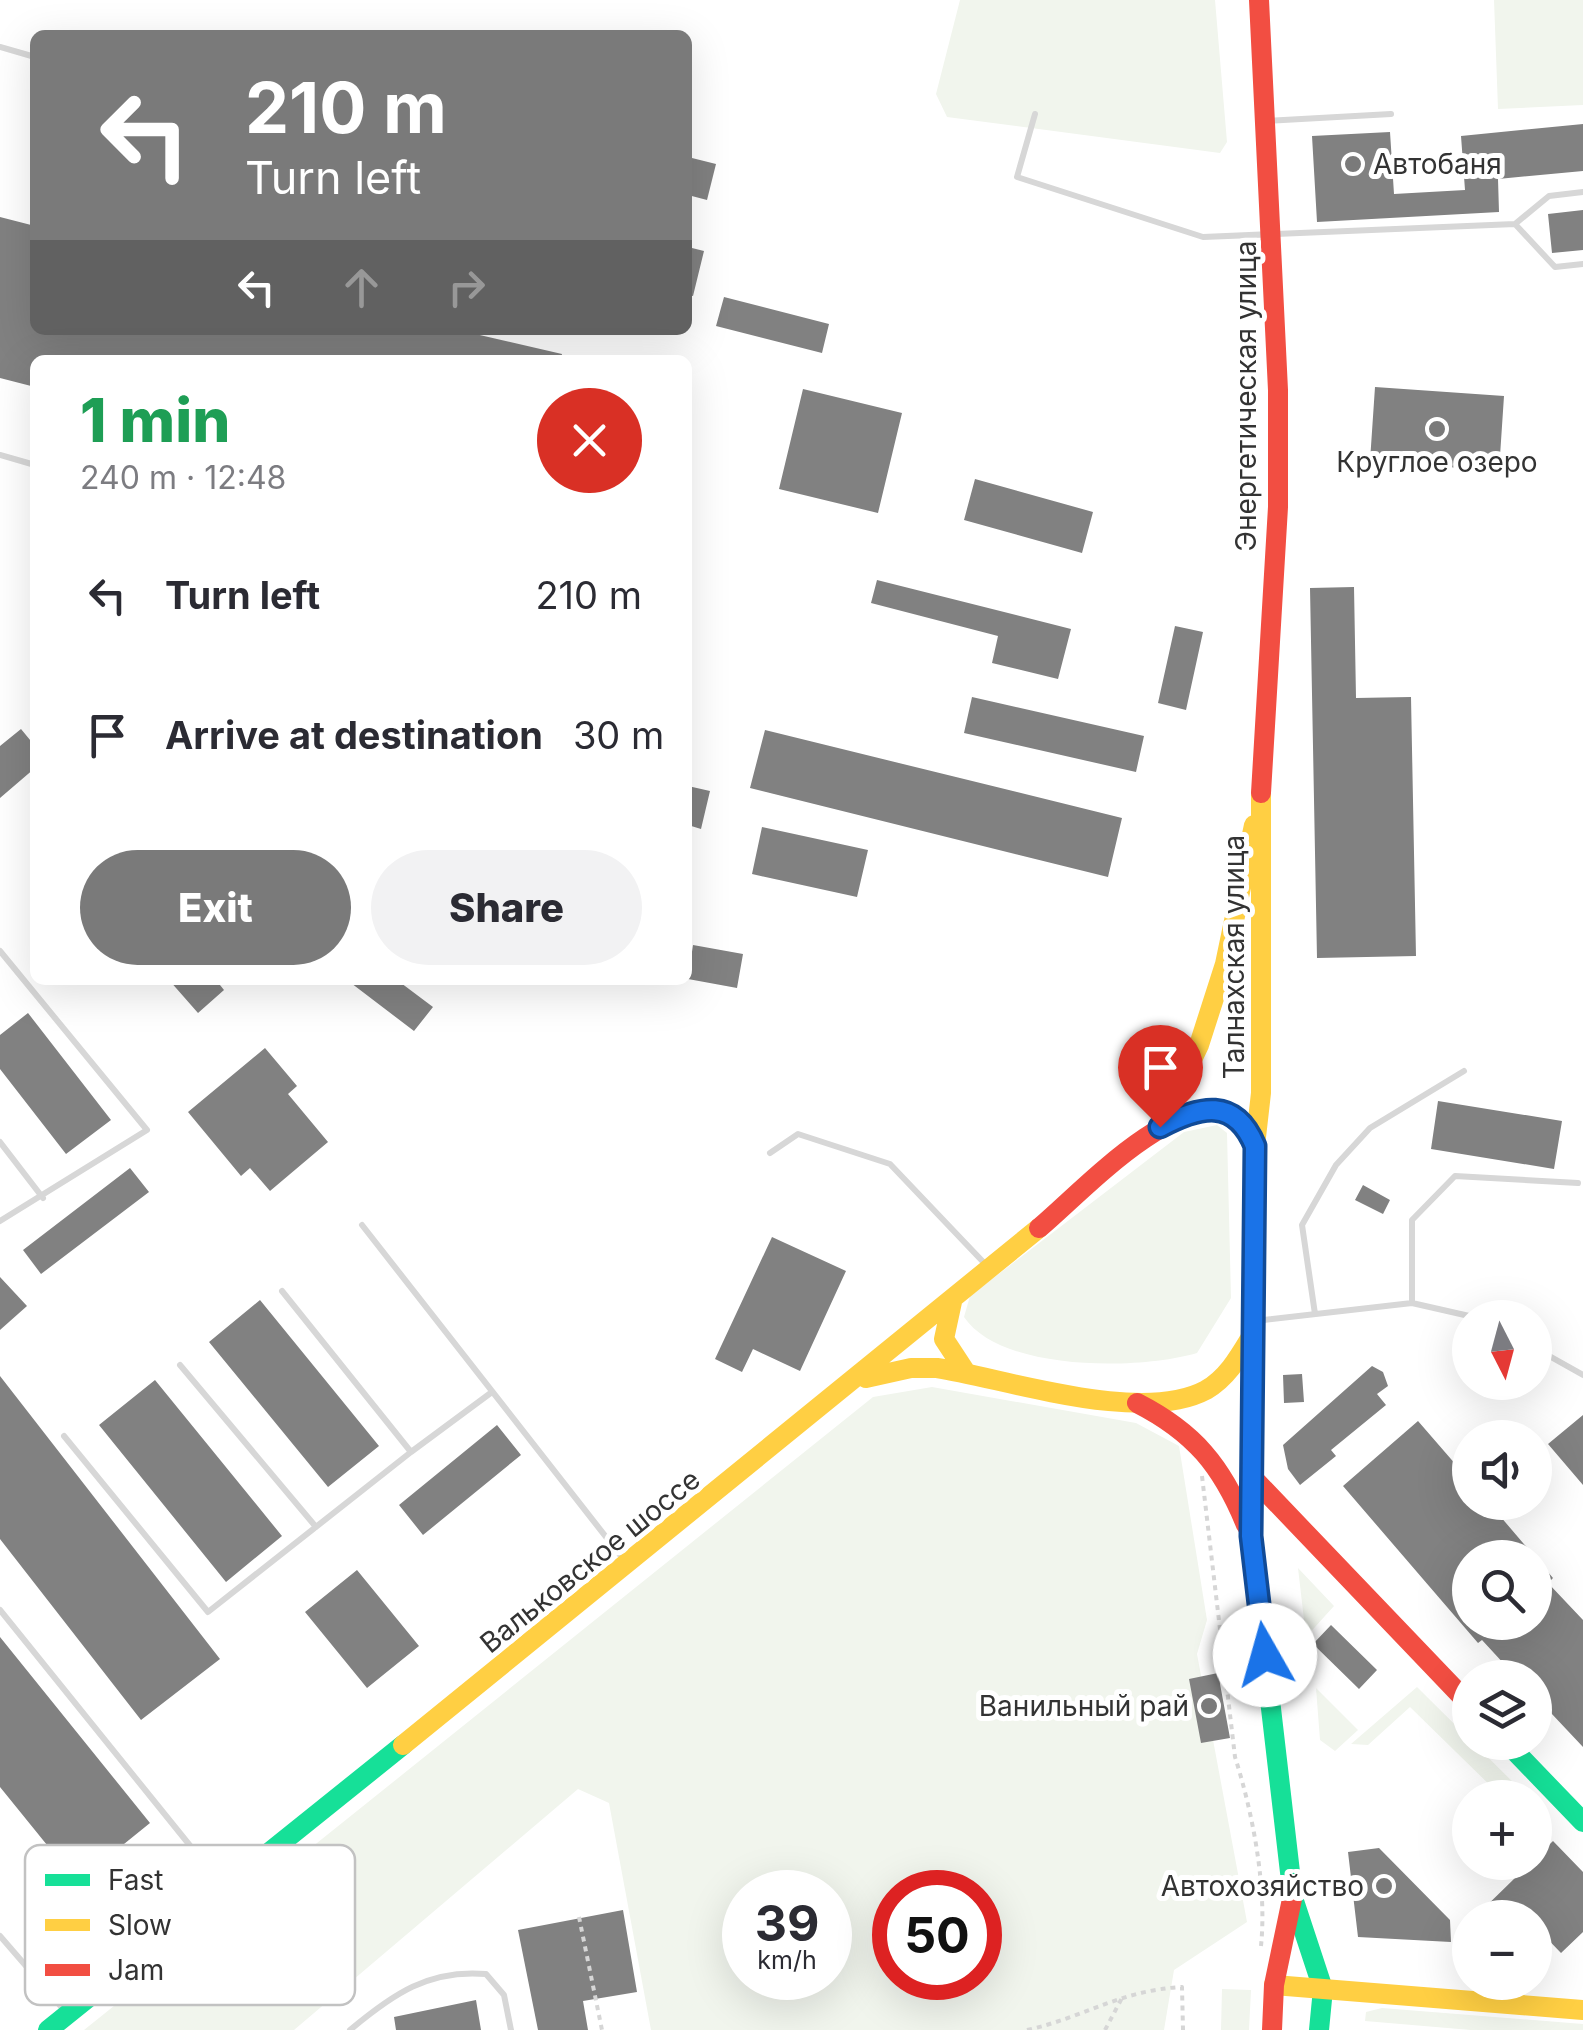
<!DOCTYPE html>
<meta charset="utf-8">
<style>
body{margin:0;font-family:Inter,sans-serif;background:#f2f2f3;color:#2b2b33;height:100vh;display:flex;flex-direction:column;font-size:38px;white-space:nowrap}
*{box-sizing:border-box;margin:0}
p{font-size:32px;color:#7c7c81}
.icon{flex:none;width:55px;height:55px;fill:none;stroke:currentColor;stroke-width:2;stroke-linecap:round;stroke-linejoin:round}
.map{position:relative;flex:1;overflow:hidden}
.panel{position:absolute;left:30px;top:355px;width:662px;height:630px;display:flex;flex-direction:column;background:#fff;border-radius:15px;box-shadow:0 10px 40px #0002}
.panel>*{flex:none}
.guide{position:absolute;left:30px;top:30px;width:662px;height:305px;border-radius:15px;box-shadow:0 10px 40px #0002;background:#7a7a7a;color:#fff;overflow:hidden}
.needle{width:65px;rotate:174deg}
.tools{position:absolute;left:1452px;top:1300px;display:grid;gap:20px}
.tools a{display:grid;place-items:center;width:100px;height:100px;border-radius:50%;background:#fff;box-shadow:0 10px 40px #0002;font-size:50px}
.speed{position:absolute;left:722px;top:1870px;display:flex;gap:20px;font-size:50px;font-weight:700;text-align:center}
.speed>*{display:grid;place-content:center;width:130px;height:130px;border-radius:50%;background:#fff;box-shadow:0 10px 40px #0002;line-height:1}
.speed small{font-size:25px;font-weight:400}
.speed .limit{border:15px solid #d22;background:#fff;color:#111}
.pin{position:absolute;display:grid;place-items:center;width:85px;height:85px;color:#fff;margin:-102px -42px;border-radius:50% 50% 50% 0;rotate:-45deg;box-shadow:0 0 10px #0007}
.pin .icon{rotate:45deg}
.me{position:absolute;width:110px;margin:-55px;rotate:353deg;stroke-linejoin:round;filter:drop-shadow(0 0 8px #0008)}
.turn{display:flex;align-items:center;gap:35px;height:210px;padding:0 50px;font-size:45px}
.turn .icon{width:130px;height:130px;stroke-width:2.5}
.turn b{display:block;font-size:70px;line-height:85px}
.lanes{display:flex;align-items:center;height:95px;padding:0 50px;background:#0003;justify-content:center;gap:50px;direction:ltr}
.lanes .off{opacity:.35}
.round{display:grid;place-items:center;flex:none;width:105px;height:105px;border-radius:52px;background:#f2f2f3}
.headline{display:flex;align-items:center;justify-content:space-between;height:170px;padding:0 50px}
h1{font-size:60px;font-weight:800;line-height:75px;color:#1e9e55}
.action{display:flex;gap:20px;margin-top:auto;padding:20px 50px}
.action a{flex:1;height:115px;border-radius:60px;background:#7a7a7a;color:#fff;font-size:40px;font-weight:800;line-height:115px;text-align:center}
.action a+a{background:#f2f2f3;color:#2b2b33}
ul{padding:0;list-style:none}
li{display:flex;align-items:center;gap:30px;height:140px;padding:0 50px}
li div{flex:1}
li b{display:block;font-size:38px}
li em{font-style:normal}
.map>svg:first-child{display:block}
</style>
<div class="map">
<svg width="1583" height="2030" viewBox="0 0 1583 2030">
<rect width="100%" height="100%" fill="#fff"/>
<path fill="#f1f5ed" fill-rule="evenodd" d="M960,0H1215L1227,142L1220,153L947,117L936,94Z
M1494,0H1583V105L1498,109Z
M1217,1125L1227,1133L1231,1298L1197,1353C1139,1370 1001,1372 964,1317L970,1296L1184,1132Z
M932,1387L1136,1423L1179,1446L1207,1620L1197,1654L1247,1922L1174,1970L1164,2030H651L609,1803L578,1789L294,2030H84L873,1397ZM745,1892H830V1978H745ZM895,1892H980V1978H895Z
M1298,1568L1334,1606L1306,1637Z
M1417,1687L1528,1797H1502L1410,1707L1368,1745L1351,1744Z
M1316,1688L1358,1730L1335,1751L1320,1740Z
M1222,1989L1251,1990L1249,2030H1221Z
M1382,2008L1583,2024V2030H1471L1365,2021L1366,2012Z"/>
<path fill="#818181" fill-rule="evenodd" d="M1583,124V171L1498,179L1499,212L1317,222L1312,136L1390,132L1394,194L1465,190L1461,136Z
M688,157L716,164L707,200L688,195Z
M1583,210V250L1552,253L1548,214Z
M0,217L35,226V330H458L562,354L561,360H35V387L0,378Z
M688,247L704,251L693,296L688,295Z
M724,297L829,324L822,353L716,326Z
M1375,387L1504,396L1499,471L1370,461Z
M803,389L902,413L878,513L779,489Z
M975,479L1093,512L1082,553L964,520Z
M877,580L1071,629L1058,679L992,663L998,636L871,603Z
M1354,587L1356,698L1411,697L1416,956L1317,958L1310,588Z
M1175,626L1203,632L1186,710L1158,703Z
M972,697L1144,736L1136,772L964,733Z
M21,729L35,746V768L0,798V746Z
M765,730L1122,818L1108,877L750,788Z
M688,786L710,791L701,829L688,825Z
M762,827L868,850L857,897L752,874Z
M693,945L743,954L737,988L688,979Z
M169,980H216L224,990L198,1013Z
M347,980H397L433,1007L414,1031Z
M28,1013L111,1120L66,1154L0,1069V1035Z
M265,1048L297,1086L288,1094L328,1142L270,1191L250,1168L241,1176L188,1112Z
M1438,1101L1562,1121L1554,1169L1431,1149Z
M130,1168L149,1192L41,1274L23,1250Z
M1363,1185L1390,1200L1383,1214L1355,1200Z
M772,1237L846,1271L800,1371L753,1349L742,1372L715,1359Z
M0,1277L27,1306L0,1330Z
M260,1300L379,1446L328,1487L209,1342Z
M1372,1366L1383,1372L1388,1386L1377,1394L1386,1405L1331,1450L1336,1456L1300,1485L1288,1469L1283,1445Z
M1302,1374L1304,1402L1284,1403L1283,1375Z
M0,1376L220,1659L141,1720L0,1539Z
M155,1380L282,1536L226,1582L99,1425Z
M1583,1415V1485L1548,1444Z
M1418,1421L1470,1481V1502H1488L1553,1578L1548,1583L1583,1620V1747L1535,1696V1678H1517L1482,1640L1478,1643L1343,1486ZM1470,1558H1535V1622H1470Z
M497,1425L521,1455L423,1535L399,1505Z
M357,1570L419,1646L367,1688L305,1612Z
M1331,1625L1377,1670L1359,1689L1313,1644Z
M0,1637L150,1823L77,1882L0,1787Z
M1218,1673L1230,1738L1201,1743L1189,1679Z
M1553,1841L1583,1872V1932L1561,1953L1535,1926V1918H1474Z
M1379,1848L1450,1920L1451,1942L1358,1937L1348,1852Z
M623,1910L637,1992L583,2001L588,2030H538L518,1930Z
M476,2000L481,2030H396L394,2017Z"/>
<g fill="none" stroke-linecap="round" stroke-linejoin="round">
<path stroke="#d6d6d6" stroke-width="4" stroke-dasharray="5 5" stroke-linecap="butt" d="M1202,1476L1235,1757C1253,1814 1267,1887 1261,1946
M579,1917L602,2030
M1027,2030C1085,2017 1121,1990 1182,1987L1183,2030
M1105,2030L1123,1996"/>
<path stroke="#d7d7d7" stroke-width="6" d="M0,47L35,57
M1035,114L1017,177L1203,237L1515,224L1555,267L1583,264
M1267,121L1391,114
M1515,224L1549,196L1583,192
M0,455L35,465
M0,951L147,1130L0,1221
M0,1142L43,1198
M770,1153L798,1134L890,1164L988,1267
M362,1225L624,1560
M282,1291L411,1452L492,1392
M1412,1303V1220L1455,1176L1578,1183
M1315,1314L1302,1225L1336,1165L1370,1128L1464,1071
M1255,1321L1412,1303L1478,1318
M1535,1348L1583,1375
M180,1365L316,1527
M64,1436L208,1612L411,1452
M0,1610L221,1884
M0,1936L64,2010
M350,2030C393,1994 429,1969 486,1974L504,1995L511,2030"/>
<path stroke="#16e098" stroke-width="20" d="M1252,1468L1251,1536L1293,1898L1323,1989L1319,2030
M1506,1742L1583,1822
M48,2030L403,1745"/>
<path stroke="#ffcf43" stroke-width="20" d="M1160,1127L1199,1045L1225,964L1254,825
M952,1302L944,1339L965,1371
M866,1378L911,1368H937C1007,1379 1141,1425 1206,1390C1227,1378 1239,1357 1251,1337
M1252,1468L1255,1146L1261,1093V793
M403,1745L1039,1228
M1274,1985L1583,2010"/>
<path stroke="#f24e42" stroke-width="20" d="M1259,0L1278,390V507L1261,793
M1039,1228C1083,1191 1166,1099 1226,1113L1246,1130L1254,1146
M1137,1403C1194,1432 1222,1466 1246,1525
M1252,1477L1470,1705
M1272,2030L1274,1985L1292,1899"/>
</g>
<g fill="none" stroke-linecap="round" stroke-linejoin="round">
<g stroke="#114b97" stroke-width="25">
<path id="route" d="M1160,1127C1200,1106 1235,1097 1255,1146L1251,1536L1265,1655"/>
</g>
<use href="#route" stroke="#1a73e8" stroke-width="18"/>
</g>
<g fill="#7a7a7a" stroke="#fff" stroke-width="4">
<circle cx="1353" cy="164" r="10"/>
<circle cx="1437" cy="429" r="10"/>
<circle cx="1209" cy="1706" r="10"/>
<circle cx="1384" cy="1886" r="10"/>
</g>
<g text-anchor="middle" stroke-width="10" stroke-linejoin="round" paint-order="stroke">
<g font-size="28" fill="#333" stroke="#fff" text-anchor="end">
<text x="1373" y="174" text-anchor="start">Автобаня</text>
<text x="1437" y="472" text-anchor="middle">Круглое озеро</text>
<text x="1189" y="1716">Ванильный рай</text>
<text x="1364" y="1896">Автохозяйство</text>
</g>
<g font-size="28" fill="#333" stroke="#fff">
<text transform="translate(1246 396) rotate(-90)" y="10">Энергетическая улица</text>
<text transform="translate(1234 957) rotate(-90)" y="10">Талнахская улица</text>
<text transform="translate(590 1561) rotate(-39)" y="10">Вальковское шоссе</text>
</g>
</g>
<rect x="25" y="1845" width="330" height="160" rx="15" fill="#fff" stroke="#c2c2c2" stroke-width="2.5"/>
<rect x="45" y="1874" width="45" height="12" fill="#16e098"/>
<rect x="45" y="1919" width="45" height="12" fill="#ffcf43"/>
<rect x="45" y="1964" width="45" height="12" fill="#f24e42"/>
<g font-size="28" fill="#333">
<text x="108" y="1890">Fast</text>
<text x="108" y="1935">Slow</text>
<text x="108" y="1980">Jam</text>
</g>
</svg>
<div class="tools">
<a><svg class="needle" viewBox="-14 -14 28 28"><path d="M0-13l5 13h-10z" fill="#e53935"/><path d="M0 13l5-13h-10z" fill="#7c7c81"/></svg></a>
<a><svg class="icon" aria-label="sound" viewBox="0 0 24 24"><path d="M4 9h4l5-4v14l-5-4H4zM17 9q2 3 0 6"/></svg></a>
<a><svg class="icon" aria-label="search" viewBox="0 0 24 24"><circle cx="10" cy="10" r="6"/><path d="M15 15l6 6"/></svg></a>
<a><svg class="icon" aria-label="layers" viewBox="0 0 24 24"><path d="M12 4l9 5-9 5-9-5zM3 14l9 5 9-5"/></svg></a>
<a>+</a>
<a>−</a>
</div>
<div class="speed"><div>39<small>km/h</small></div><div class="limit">50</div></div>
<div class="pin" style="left:1160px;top:1127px;background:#d93025"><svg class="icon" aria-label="arrive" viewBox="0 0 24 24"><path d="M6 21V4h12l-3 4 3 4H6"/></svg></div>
<svg class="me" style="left:1265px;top:1655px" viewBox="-20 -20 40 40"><circle r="19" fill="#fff"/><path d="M0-13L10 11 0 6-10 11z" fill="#1a73e8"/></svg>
<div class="guide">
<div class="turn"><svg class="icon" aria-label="left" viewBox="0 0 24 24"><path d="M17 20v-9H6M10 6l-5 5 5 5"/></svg><div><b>210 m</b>Turn left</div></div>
<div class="lanes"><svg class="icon" aria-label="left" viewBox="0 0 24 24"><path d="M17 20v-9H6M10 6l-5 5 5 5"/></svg><svg class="icon off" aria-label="ahead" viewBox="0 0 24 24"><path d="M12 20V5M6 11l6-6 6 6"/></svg><svg class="icon off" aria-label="right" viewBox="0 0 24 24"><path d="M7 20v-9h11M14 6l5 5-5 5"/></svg></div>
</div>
<section class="panel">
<div class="headline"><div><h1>1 min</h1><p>240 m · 12:48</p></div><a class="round" style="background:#d93025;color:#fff"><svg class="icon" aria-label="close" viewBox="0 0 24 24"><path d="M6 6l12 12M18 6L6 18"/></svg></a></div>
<ul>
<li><svg class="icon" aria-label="left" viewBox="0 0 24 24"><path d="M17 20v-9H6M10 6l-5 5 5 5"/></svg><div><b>Turn left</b></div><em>210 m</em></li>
<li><svg class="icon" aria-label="arrive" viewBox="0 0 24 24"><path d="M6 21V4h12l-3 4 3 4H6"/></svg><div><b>Arrive at destination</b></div><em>30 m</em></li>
</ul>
<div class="action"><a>Exit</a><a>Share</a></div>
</section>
</div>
